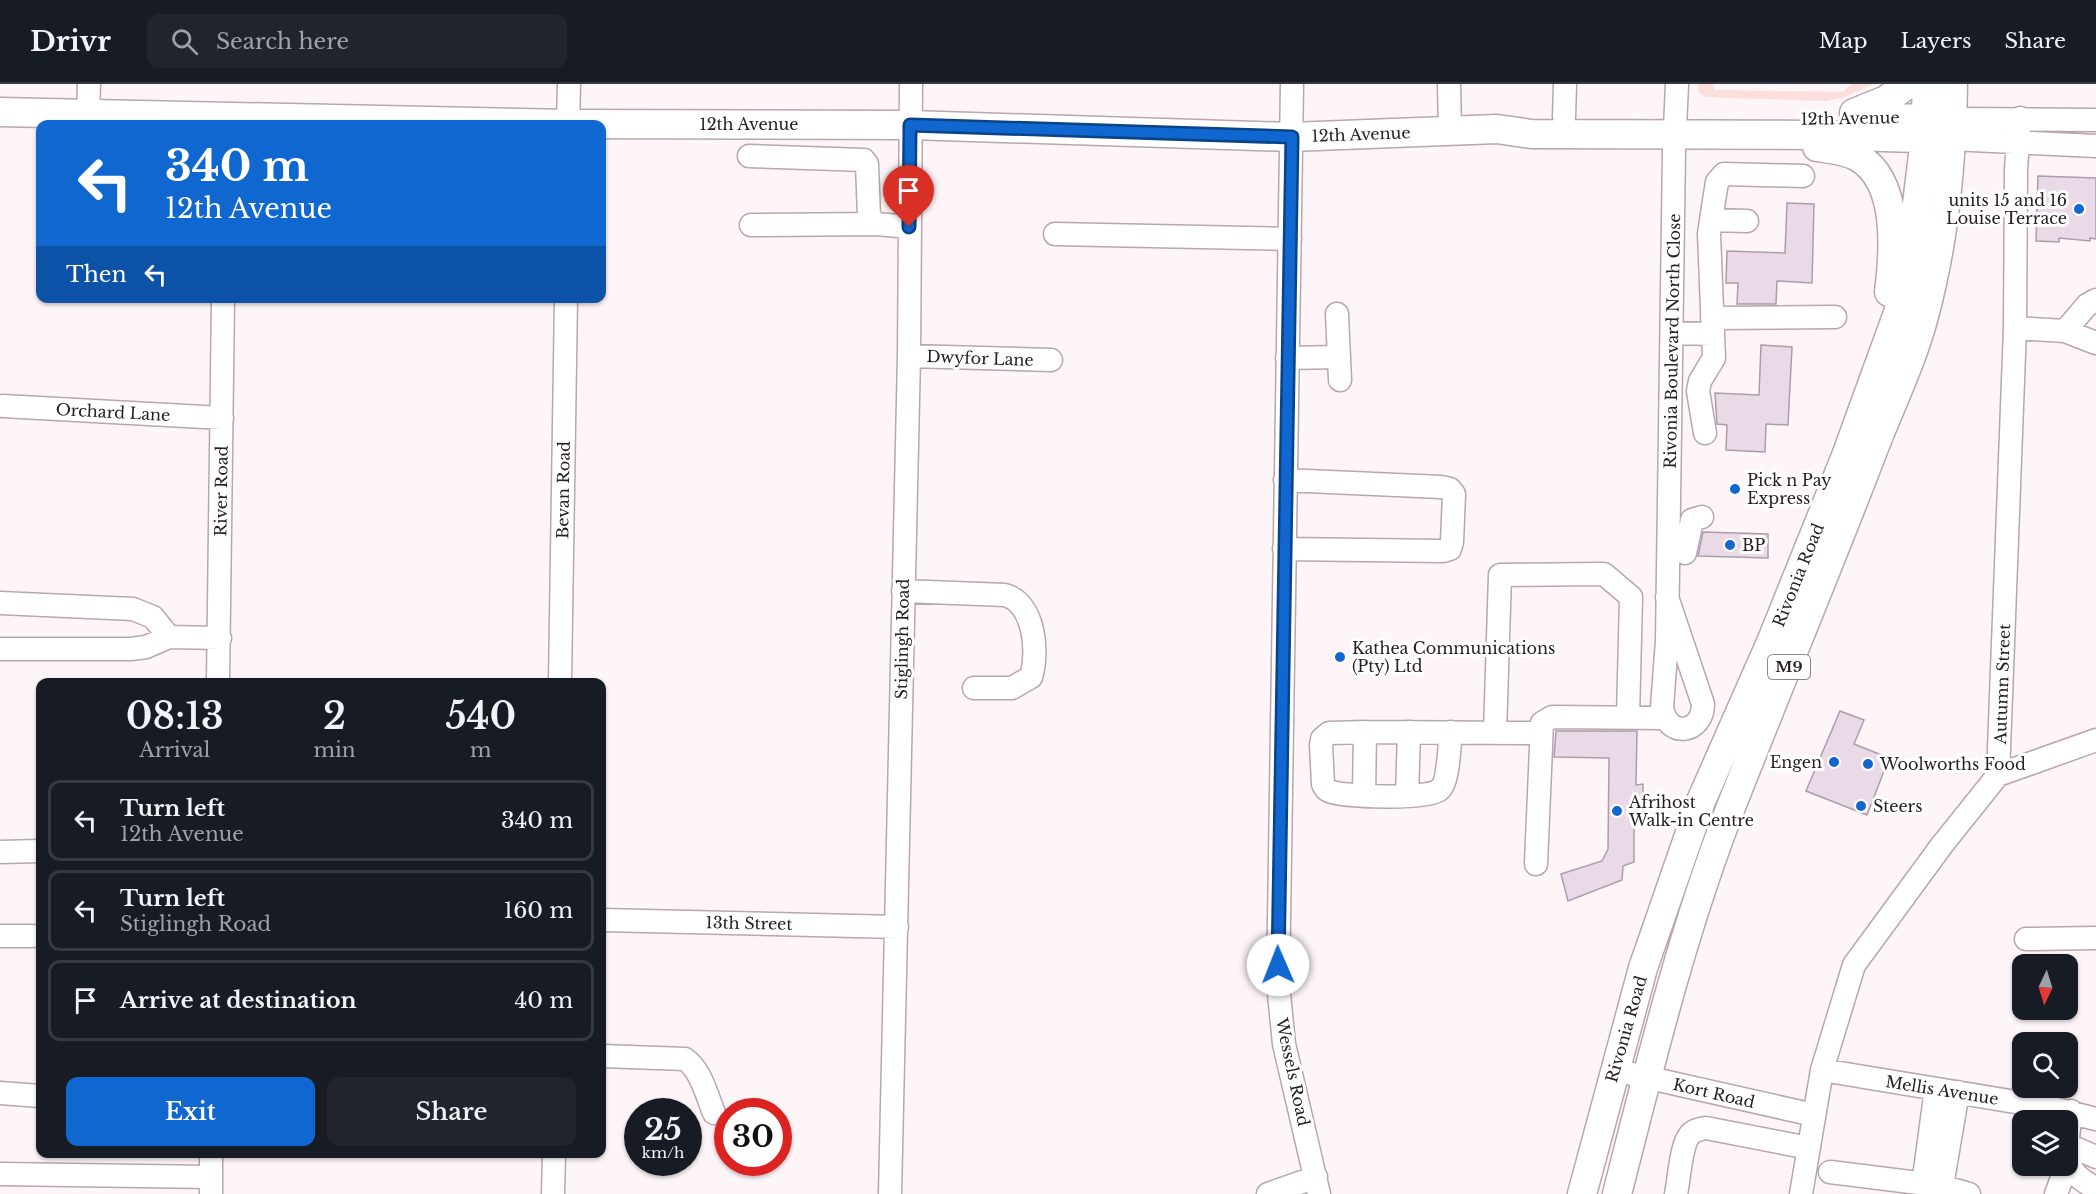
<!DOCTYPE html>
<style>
body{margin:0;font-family:"Libre Baskerville",serif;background:#20242c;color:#f1f3f6;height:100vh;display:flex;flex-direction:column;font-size:22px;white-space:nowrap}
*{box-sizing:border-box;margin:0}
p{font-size:20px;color:#9ea1a6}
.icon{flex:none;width:33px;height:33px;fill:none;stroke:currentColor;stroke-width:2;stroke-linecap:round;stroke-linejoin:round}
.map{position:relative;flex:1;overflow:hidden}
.side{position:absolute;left:36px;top:594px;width:570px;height:480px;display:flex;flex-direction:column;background:#171b24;border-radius:12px;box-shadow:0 2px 4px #0004}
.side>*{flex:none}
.top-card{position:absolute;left:36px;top:36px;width:570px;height:183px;border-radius:12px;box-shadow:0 2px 4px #0004;background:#1067d0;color:#fff;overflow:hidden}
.needle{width:39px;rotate:184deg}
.buttons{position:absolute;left:2012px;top:870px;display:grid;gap:12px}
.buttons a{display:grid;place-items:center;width:66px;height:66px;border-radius:12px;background:#171b24;box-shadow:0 2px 4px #0004;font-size:30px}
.speed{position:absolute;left:624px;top:1014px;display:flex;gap:12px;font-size:30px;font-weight:700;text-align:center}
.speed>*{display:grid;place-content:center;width:78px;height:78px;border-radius:50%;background:#171b24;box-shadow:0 2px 4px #0004;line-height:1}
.speed small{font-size:15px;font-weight:400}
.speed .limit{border:9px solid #d22;background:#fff;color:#111}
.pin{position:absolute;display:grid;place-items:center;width:51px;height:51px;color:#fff;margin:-62px -26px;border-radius:50% 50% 50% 0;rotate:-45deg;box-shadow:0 0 6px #0007}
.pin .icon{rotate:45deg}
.me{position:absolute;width:66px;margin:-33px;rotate:359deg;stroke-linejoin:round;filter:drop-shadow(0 0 4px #0008)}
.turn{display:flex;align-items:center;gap:21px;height:126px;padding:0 30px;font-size:27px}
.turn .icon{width:78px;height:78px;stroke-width:2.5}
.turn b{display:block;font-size:42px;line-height:51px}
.then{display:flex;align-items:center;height:57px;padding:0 30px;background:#0003;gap:12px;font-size:22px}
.eta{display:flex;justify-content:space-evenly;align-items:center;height:102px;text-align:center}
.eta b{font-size:36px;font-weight:600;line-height:42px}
.cta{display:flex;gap:12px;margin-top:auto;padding:12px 30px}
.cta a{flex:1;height:69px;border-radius:12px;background:#1067d0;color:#fff;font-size:24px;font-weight:600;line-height:69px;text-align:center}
.cta a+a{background:#20242c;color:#f1f3f6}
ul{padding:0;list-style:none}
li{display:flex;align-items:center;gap:18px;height:81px;margin:0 12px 9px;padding:0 18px;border:3px solid #363941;border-radius:12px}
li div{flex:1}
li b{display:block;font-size:22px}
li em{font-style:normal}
header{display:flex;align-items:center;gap:36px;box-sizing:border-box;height:84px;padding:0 30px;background:#171b24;border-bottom:2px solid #363941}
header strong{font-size:28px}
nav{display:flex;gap:33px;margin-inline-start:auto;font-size:21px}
.search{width:420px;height:54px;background:#20242c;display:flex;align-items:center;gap:15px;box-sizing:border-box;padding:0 21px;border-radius:12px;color:#9ea1a6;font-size:22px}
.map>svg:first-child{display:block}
</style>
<header>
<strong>Drivr</strong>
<div class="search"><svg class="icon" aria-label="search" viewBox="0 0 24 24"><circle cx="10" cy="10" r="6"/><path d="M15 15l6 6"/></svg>Search here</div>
<nav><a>Map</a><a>Layers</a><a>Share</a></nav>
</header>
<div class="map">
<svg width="2096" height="1110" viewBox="0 0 2096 1110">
<rect width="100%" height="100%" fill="#fdf5f8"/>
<path fill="#fddeda" d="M1698,0H1714V6L1843,8L1851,0H1873L1845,13L1826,17L1706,13L1698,8Z"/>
<path fill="#eadae7" stroke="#ac9daa" stroke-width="1.5" d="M2038,92L2096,94V155L2090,154V157L2059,154V158L2036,157Z
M1787,119L1814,120L1812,199L1777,197L1776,220H1737L1738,199H1726L1727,167L1785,169Z
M1761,261L1792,263L1788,341L1766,340L1765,368L1726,366L1727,341L1717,340L1715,309L1759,311Z
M1703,448L1768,450V474L1698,472Z
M1840,627L1864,636L1854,660L1889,674L1867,731L1806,707Z
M1556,647H1637L1636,701L1643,700V719H1634V778L1623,782L1622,796L1568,817L1561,790L1602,777L1608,765L1609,674L1554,673Z"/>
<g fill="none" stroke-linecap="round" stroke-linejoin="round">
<g stroke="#b9a6ae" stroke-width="25">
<path id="minor" d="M1292,0L1278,900L1284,960L1319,1110
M1449,0L1450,47
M88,29L89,0
M1564,33L1565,0
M1952,35L2096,36
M568,40L569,0
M1951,55L2096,62
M749,72L864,76L867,80L869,133L877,140L909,143
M1711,136L1717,98L1724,90L1803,92
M751,141L877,140
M1055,150L1290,155
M1337,230L1340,296
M1712,234L1835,233
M2015,244L2065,247L2096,259
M2065,247L2087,221L2096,216
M1672,249L1713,250
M909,272L1051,276
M1287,274L1338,273
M3,322L222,334
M1705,349L1698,307L1700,297L1714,274L1709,150L1711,136L1747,137
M1284,465L1443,467L1450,465L1452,458L1454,410L1450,405L1441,403L1285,396
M1685,469L1692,436L1702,433
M903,507L1005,511C1034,519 1039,567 1031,593L1012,604H974
M1667,513L1703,620C1703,650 1667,655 1662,623L1667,557L1674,66L1677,0
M0,519L133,525L153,533L169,553
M0,565H131L146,563L169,553L220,554
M218,598L223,214
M560,598L566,214
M1451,648C1449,661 1449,699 1439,706C1427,716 1343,713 1329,707C1325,705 1325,704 1323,700L1321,661L1322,655L1329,649L1365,648L1540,649
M1495,649L1500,491L1604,490L1631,513L1628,633
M1998,691L2096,656
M1364,711L1365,648
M1407,712L1409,648
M0,768L40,767
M1536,780L1542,639L1552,633L1664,634
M602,836L897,843
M0,852H33
M2026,855L2096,854
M602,972L685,975C701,986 707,1012 714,1029
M1614,986L1814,1031
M1822,986L2052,1024L2096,1035
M0,1009L40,1012
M2071,1027C2068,1064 2057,1086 2096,1104
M2068,1061L2096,1073
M1830,1088L1942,1102L1969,1110
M0,1090L211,1093
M1923,1101L1936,1005
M1942,1102L1958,1008
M211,1110V1070
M553,1110L554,1070
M890,1110L909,272L911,0
M1268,1110L1316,1093
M1676,1110C1679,1096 1681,1062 1689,1052C1693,1046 1700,1045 1706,1044L1809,1064
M1801,1110L1822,986L1854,881L1942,761L1998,691L2015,244L2016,85L2020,34
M2056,1110L2068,1078"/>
</g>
<g stroke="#b9a6ae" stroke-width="31">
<path id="major" d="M0,28L568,40L910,41L1291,53L1497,45L1531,50L1817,51L1951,55
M1854,29L1886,16L1908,0
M1858,35L1944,34
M1817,63C1830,65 1846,66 1858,73C1900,97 1894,168 1889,208
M1582,1110L1643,884L1701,717L1772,556L1846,372L1898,229L1909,185L1925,55L1927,0
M1617,1110C1650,981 1681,852 1729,728C1776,608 1826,489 1872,369C1889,324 1912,278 1924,232C1944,158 1952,77 1953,0"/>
</g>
<use href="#minor" stroke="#fff" stroke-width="22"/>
<use href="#major" stroke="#fff" stroke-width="28"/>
</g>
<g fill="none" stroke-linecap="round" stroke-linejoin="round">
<g stroke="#0a4387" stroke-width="15">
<path id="route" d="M909,143L910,41L1292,53L1278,881"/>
</g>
<use href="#route" stroke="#1067d0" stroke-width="10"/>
</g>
<g fill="#1067d0" stroke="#fff" stroke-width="2">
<circle cx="2079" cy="125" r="6"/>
<circle cx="1735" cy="405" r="6"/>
<circle cx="1730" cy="461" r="6"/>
<circle cx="1340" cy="573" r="6"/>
<circle cx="1834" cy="678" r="6"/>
<circle cx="1868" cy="680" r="6"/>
<circle cx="1861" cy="722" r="6"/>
<circle cx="1617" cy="727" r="6"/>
</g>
<g text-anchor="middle" stroke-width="6" stroke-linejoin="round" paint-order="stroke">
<rect fill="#fff" stroke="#686366" stroke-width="1.5" x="1768" y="571" width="42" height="24" rx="4.5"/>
<g font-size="15" font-weight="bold" fill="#282024">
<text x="1789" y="588">M9</text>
</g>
<g font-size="16" fill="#282024" stroke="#fff">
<text transform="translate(1850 34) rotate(-1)" y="6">12th Avenue</text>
<text x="749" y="46">12th Avenue</text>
<text transform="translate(1361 50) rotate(-2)" y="6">12th Avenue</text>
<text transform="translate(1672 257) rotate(-89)" y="6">Rivonia Boulevard North Close</text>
<text transform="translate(980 274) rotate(2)" y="6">Dwyfor Lane</text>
<text transform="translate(113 328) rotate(3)" y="6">Orchard Lane</text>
<text transform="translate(563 406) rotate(-89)" y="6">Bevan Road</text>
<text transform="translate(221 407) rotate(-89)" y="6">River Road</text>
<text transform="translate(1798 491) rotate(-68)" y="6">Rivonia Road</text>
<text transform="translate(902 555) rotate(-89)" y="6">Stiglingh Road</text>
<text transform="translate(2002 600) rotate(-88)" y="6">Autumn Street</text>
<text transform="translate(749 839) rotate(1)" y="6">13th Street</text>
<text transform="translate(1626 945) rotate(-74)" y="6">Rivonia Road</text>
<text transform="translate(1293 988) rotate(78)" y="6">Wessels Road</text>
<text transform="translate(1942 1006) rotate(9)" y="6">Mellis Avenue</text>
<text transform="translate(1714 1009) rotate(13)" y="6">Kort Road</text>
</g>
<g font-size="16" fill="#282024" stroke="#fff" text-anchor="start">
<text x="2067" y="122" text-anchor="end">units 15 and 16<tspan x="2067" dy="18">Louise Terrace</tspan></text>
<text x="1747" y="402">Pick n Pay<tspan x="1747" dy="18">Express</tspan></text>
<text x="1742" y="467">BP</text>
<text x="1352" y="570">Kathea Communications<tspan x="1352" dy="18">(Pty) Ltd</tspan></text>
<text x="1822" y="684" text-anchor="end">Engen</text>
<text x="1880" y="686">Woolworths Food</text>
<text x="1629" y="724">Afrihost<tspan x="1629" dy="18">Walk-in Centre</tspan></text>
<text x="1873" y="728">Steers</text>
</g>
</g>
</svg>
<div class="buttons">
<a><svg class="needle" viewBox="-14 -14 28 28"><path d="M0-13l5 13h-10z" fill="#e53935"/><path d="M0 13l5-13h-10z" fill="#9ea1a6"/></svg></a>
<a><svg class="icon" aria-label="search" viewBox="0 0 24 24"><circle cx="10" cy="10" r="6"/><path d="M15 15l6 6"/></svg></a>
<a><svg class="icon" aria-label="layers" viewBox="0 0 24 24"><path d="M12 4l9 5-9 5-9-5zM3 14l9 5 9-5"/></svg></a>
</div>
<div class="speed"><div>25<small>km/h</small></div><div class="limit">30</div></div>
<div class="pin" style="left:909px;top:143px;background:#d93025"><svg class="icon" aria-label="arrive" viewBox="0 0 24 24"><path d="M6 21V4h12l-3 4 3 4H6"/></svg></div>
<svg class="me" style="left:1278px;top:881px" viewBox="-20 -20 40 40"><circle r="19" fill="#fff"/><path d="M0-13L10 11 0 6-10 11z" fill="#1067d0"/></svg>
<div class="top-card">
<div class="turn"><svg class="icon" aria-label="left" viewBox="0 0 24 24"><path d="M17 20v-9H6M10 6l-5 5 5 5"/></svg><div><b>340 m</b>12th Avenue</div></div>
<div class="then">Then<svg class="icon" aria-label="left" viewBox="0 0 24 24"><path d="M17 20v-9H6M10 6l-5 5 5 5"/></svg></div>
</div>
<section class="side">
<div class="eta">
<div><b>08:13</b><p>Arrival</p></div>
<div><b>2</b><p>min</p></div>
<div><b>540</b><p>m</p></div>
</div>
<ul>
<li><svg class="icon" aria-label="left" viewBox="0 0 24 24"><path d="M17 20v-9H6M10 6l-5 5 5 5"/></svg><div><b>Turn left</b><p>12th Avenue</p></div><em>340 m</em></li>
<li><svg class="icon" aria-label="left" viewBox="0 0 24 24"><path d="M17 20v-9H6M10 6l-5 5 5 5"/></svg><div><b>Turn left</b><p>Stiglingh Road</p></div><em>160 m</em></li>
<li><svg class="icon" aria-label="arrive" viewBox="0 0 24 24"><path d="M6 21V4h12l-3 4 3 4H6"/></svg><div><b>Arrive at destination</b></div><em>40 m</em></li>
</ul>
<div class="cta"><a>Exit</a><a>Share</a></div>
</section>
</div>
